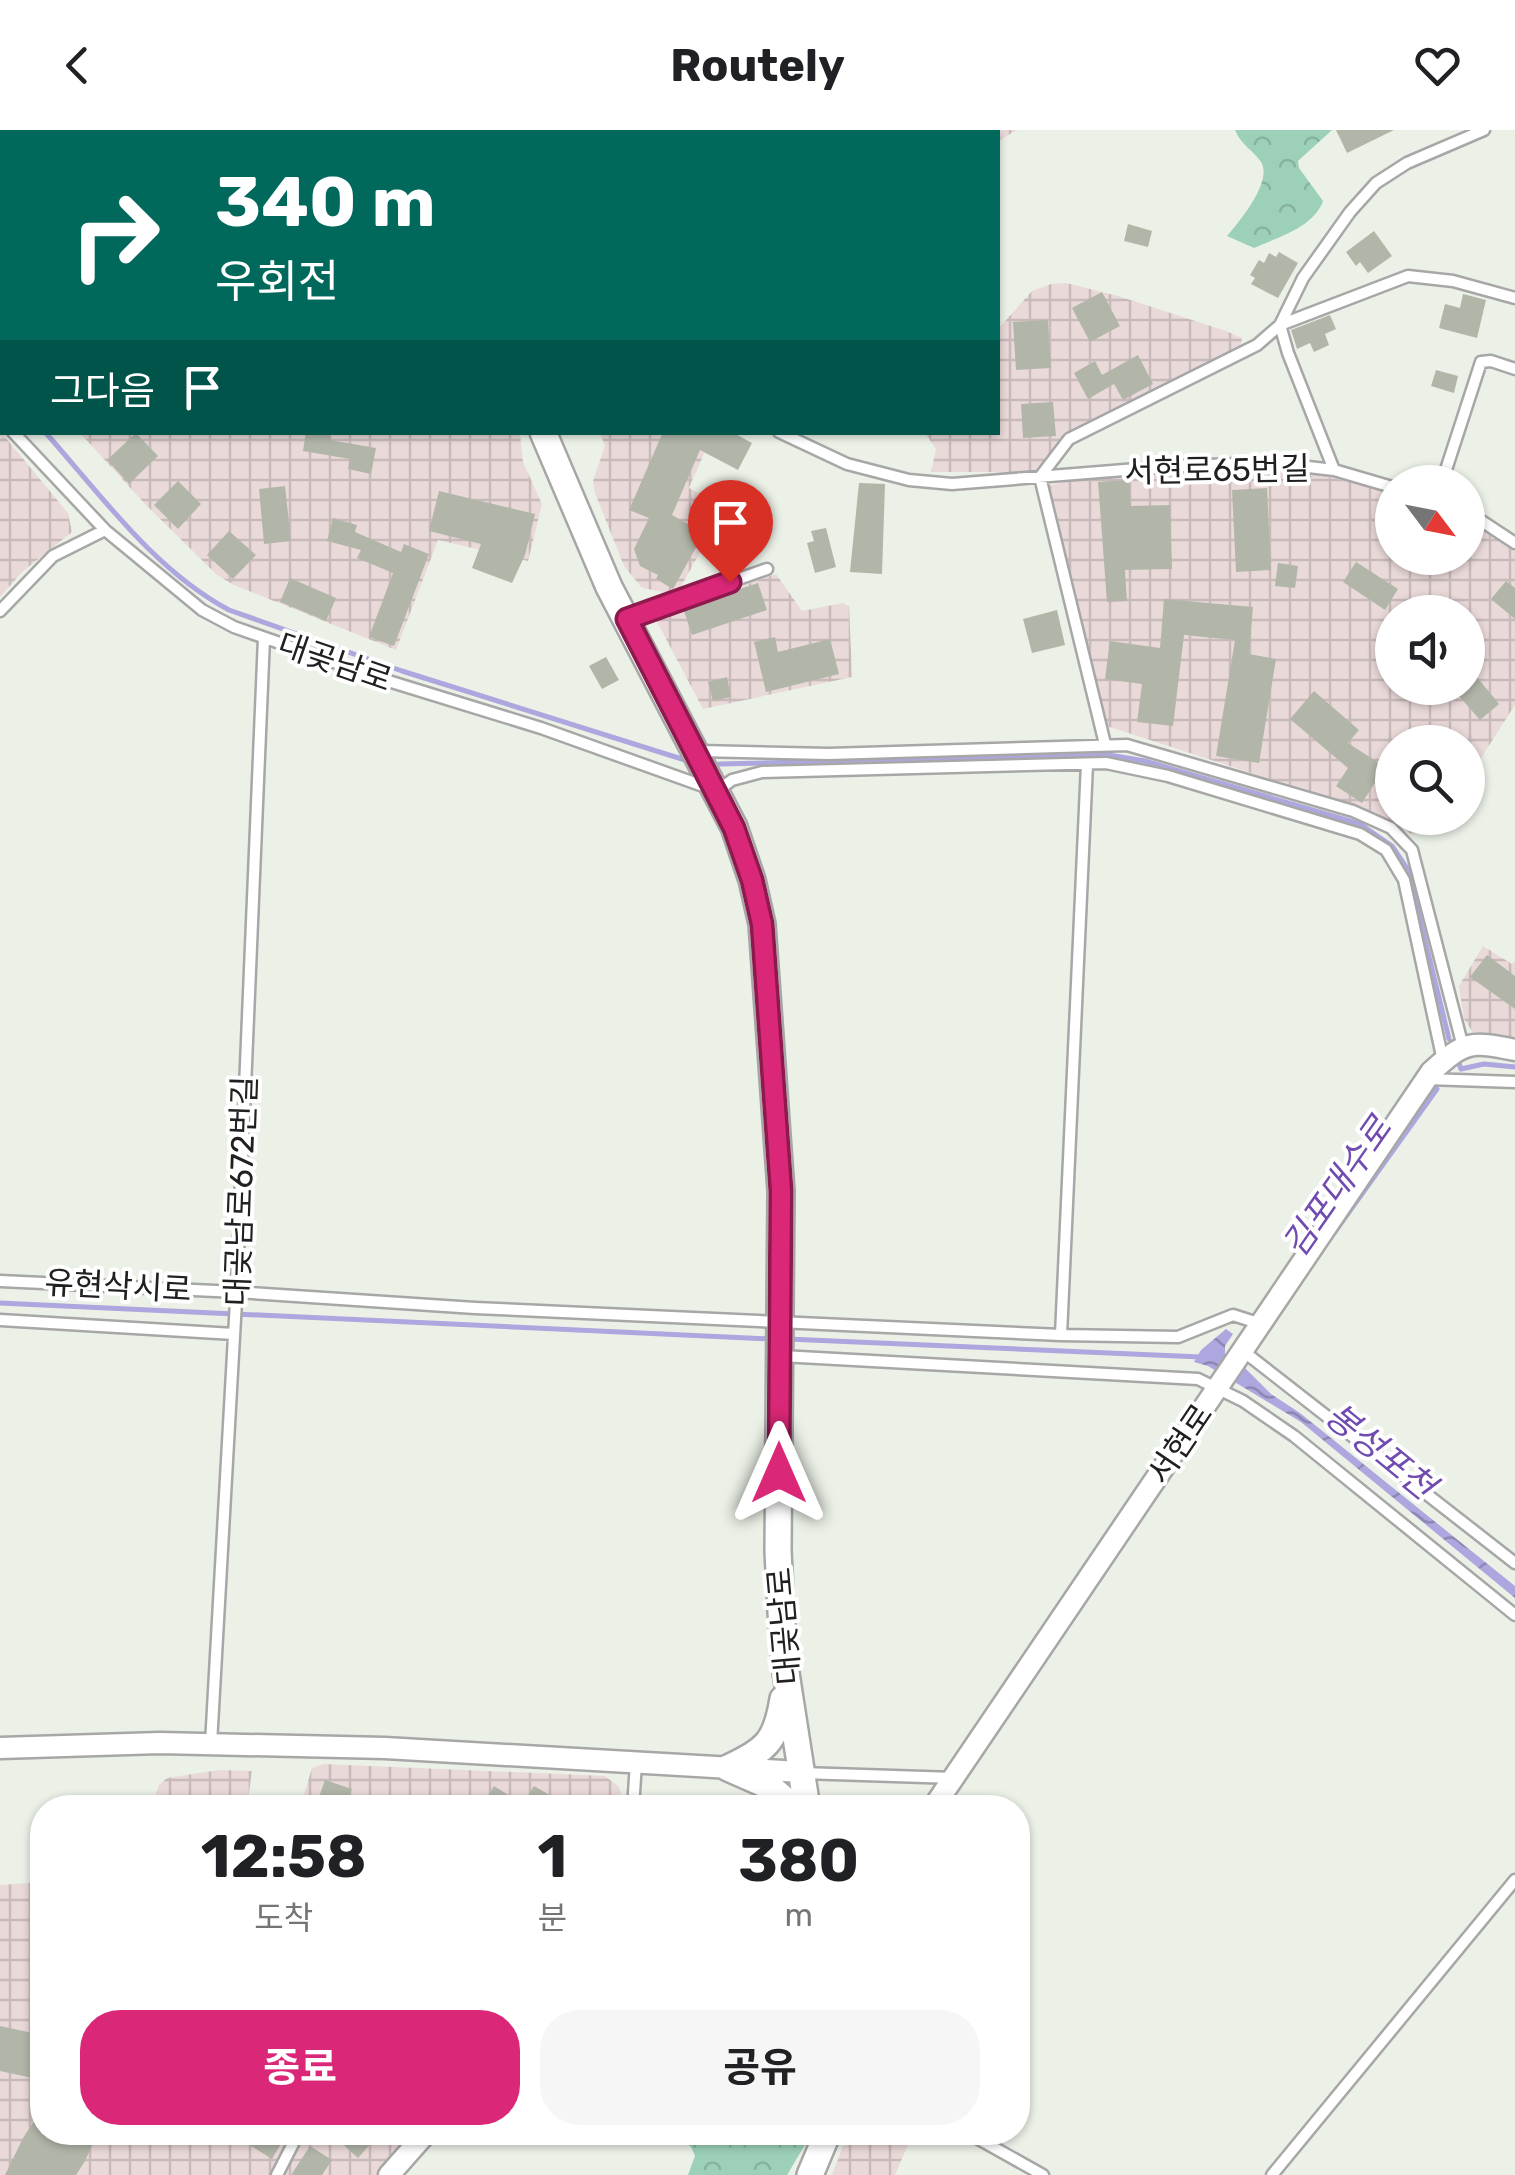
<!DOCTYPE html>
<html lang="ko">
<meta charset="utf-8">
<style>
body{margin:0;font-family:Rubik,"Noto Sans KR",sans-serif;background:#f6f6f6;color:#202124;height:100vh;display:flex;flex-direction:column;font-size:38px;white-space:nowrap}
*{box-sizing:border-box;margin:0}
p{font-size:32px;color:#757577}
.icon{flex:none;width:55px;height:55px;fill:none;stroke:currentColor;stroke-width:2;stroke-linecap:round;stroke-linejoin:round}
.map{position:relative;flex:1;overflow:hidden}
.side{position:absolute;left:30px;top:1665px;width:1000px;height:350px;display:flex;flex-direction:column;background:#fff;border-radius:40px;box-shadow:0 2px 8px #0004}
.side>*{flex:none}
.hud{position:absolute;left:0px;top:0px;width:1000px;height:305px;box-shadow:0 2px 8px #0004;background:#00695c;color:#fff;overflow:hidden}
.needle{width:65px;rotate:122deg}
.buttons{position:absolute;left:1375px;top:335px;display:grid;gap:20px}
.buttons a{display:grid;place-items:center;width:110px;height:110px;border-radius:50%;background:#fff;box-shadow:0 2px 8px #0004;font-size:50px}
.pin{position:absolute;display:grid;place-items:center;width:85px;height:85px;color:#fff;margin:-102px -42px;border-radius:50% 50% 50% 0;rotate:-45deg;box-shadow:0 0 10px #0007}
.pin .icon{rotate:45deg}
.me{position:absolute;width:110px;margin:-55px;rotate:0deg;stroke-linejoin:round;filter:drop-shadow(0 0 8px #0008)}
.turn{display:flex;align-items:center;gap:35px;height:210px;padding:0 50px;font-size:45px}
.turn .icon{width:130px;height:130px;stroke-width:2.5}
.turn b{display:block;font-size:70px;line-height:85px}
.then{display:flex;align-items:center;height:95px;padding:0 50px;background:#0003;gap:20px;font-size:38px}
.eta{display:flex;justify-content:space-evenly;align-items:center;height:170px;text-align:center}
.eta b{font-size:60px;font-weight:700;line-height:70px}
.action{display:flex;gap:20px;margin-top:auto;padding:20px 50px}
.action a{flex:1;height:115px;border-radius:40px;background:#db2777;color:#fff;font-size:40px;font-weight:700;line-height:115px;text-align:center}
.action a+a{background:#f6f6f6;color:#202124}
header{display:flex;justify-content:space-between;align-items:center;height:130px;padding:0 50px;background:#fff;font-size:45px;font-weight:700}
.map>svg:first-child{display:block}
</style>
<header><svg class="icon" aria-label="back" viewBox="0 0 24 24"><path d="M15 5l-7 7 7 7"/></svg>Routely<svg class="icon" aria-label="heart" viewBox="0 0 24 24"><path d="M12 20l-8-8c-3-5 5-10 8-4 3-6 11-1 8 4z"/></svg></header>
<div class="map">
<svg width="1515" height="2045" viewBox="0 0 1515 2045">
<defs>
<pattern id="industrial-grid" width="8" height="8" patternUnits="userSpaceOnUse" patternTransform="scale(2.5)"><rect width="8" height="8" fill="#ead9d9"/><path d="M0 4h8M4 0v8" fill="none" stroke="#c8baba"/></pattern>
<pattern id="forest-crowns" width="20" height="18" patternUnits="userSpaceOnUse" patternTransform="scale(2.5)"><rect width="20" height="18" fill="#9cd0b9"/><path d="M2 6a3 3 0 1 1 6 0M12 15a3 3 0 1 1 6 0" fill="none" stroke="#86b29f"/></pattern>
<pattern id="water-waves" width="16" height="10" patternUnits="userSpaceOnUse" patternTransform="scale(2.5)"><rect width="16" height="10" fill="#aca7de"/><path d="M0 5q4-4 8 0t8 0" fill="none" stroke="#8c88b4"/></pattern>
</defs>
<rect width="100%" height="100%" fill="#ebf1e7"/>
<path fill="url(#industrial-grid)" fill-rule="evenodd" d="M0,0L89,2H2V219Z
M401,0H1017L998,11V2Z
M1066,153L1118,166L1226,201L1242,208L1239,221L1080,297L1061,310L1035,342H931L936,319L925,303L998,302V199L1032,161L1051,154Z
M0,301L68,383L72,402L22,442L0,467Z
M80,303H520L523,332L542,374L528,431L438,410L396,520L234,455L217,445L145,374Z
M600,303H713L689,358L714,371L720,387L680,458L670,463L642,458L624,436L595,363L593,351L605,316Z
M1268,340L1307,342L1392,362V428H1468V388L1515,420V575L1468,648V612H1392V688H1431L1413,705L1377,684L1116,599L1109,597L1104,589L1082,510L1049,356L1067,351L1141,344ZM1392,482H1468V558H1392Z
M776,444L802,481L843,473L849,476L852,547L703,579L655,488Z
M1483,816L1512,834L1515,831V912L1474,904L1464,889L1459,856Z
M324,1634L605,1646L619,1657L624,1677L300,1678L312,1638Z
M219,1640L252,1641L247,1677H151L159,1655L167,1648Z
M41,1752L42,2002L418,2003L379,2045H0V1755Z
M848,2003V2002L913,2003L895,2045H832Z"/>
<path fill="url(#forest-crowns)" d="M1235,0H1332L1298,31L1299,38L1323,71C1313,98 1278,107 1254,118L1227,106C1240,91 1273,51 1261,32C1253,20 1241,15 1235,0Z
M676,2003H812L787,2045H688L695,2026L691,2017Z"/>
<path fill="url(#water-waves)" d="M1226,1199L1233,1204L1225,1216V1227L1243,1236L1271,1264L1300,1283L1515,1456V1468L1301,1292L1208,1236L1194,1232L1201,1220Z"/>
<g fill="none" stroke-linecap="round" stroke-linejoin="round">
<path stroke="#aca7de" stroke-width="5" d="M0,253L2,255
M45,302C101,365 154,440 229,480L402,541L685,630
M719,634L1109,625L1145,631L1360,694L1392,716L1408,740L1449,909
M1458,931L1461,939L1484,934L1515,937
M1334,1103L1437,959
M0,1173L771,1209
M787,1209L1201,1227"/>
</g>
<path fill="#b2b6a9" d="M1336,0H1394L1347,23Z
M1128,94L1152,101L1148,117L1124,111Z
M1374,101L1392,126L1368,143L1360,132L1356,136L1346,122Z
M1279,122L1298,133L1278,168L1251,154L1255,148L1250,145L1259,130L1264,133L1269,123L1276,127Z
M1102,162L1120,196L1090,212L1072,178Z
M1463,164L1486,170L1477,208L1439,198L1445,174L1460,178Z
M1330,185L1336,199L1325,204L1329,215L1314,222L1310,213L1297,219L1291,200Z
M1048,190L1051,238L1016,240L1013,192Z
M1138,225L1153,254L1123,270L1114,254L1088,269L1074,243L1095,231L1102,245Z
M1436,240L1458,246L1454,263L1431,256Z
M1053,272L1056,306L1023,308L1021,274Z
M306,302H331L330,310L376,318L371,344L348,339L350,329L303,321Z
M663,302H732L752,313L738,340L700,320L672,385L704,403L673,459L656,449L658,445L640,436L634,419L649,388L629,380Z
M136,303L158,326L129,354L107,330Z
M1129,350L1131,376L1170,375L1172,439L1125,440L1127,471L1107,472L1098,352Z
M178,351L201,374L178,399L154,375Z
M859,353L885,354L882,444L850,442Z
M285,356L291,411L264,414L259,359Z
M1267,358L1271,440L1236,442L1232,360Z
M439,361L535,384L525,425L512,453L472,438L481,414L429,401Z
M333,388L357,395L355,402L401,422L404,414L429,424L394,516L369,507L393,443L357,428L361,420L327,411Z
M826,398L836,437L815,443L807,413L814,411L811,401Z
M229,401L256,425L233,449L207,425Z
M1356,432L1398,459L1385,480L1343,452Z
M1278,433L1298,436L1295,458L1275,456Z
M290,448L336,468L326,491L280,472Z
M1506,451L1515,458V489L1491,469Z
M758,453L767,480L692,505L683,478Z
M1164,469L1253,477L1249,524L1276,529L1259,633L1216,626L1235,510L1184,505L1173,596L1137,592L1142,554L1105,549L1110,511L1160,518Z
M1057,480L1065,515L1032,523L1023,489Z
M775,507L778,522L830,509L839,544L766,562L754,512Z
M606,527L619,550L602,559L589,536Z
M1468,536L1499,574L1480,590L1452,558H1468Z
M727,547L731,567L713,571L708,552Z
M1314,561L1359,600L1348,613L1385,637L1362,673L1336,656L1348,638L1290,589Z
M1487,825L1515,846V879L1470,847Z
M325,1650L352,1659L345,1678H315Z
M494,1656L523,1674L534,1656L553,1667L554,1678H481Z
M0,1896L42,1905V1950L0,1941Z
M42,1979V2002H98L85,2031L76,2045H5L23,2008Z
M229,2002H288L272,2029Z
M329,2002H381L358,2028Z
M310,2016L332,2030L322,2045H291Z"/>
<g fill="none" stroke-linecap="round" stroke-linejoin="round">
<g stroke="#a7a7a7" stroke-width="15">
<path id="service" d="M116,2L118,0
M0,287L2,290
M13,302L105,400
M779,302L847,334L909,350L952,354L1174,336L1274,333L1334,340L1392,357
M1334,340L1288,223L1280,195L1408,146L1453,151L1515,168
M1442,352L1481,232L1491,231L1515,239
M1468,382L1515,413
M0,481L53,426L105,400L202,480L234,497L385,550L541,598L717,661L732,650L762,642L1106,633L1168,646L1360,704L1386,720L1404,750L1443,931
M628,488L767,439
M1105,614L1040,347L1069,309L1257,215L1280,195L1303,148L1350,82L1376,53L1407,33L1484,0
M699,621L829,624L1127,615L1353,681L1391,698L1412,720L1463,917
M1427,949L1515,952
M0,1151L237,1162L475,1178L1061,1205L1178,1207L1233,1185L1261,1194
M0,1190L234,1204
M1061,1205L1087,634
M1243,1221L1515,1433
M781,1226L1198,1249L1243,1271L1294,1306L1515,1485
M211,1614L236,1171L264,508
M802,1643L955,1648
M633,1678L636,1633
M966,2002L1043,2045
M277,2045L299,2002
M1272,2045L1515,1750"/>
</g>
<g stroke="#a7a7a7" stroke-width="25">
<path id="minor" d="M0,1618L160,1613L385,1618L801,1642
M933,1678L1431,942C1465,911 1470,911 1515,920
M389,2045L427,2002"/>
</g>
<g stroke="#a7a7a7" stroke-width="30">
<path id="tertiary" d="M371,0L373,2
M543,302L609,457L734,697L752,750L762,794L781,1061L778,1421L781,1482L786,1543L807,1678
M728,1638C767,1619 776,1612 783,1569
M728,1638L769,1656L794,1678
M810,2045L828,2002"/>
</g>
<use href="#service" stroke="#fff" stroke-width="10"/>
<use href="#minor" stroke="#fff" stroke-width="20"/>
<use href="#tertiary" stroke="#fff" stroke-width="25"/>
</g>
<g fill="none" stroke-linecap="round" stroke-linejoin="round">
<g stroke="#8e194d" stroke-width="25">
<path id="route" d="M730,452L627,489L734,698L752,750L762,794L781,1061L779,1343"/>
</g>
<use href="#route" stroke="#db2777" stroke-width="18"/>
</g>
<g text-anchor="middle" stroke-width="8" stroke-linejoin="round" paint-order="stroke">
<g font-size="32" fill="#202020" stroke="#fff">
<text transform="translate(1217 340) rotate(-1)" y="11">서현로65번길</text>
<text transform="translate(335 532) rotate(19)" y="11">대곶남로</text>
<text transform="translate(241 1061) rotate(-88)" y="11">대곶남로672번길</text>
<text transform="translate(118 1156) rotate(3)" y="11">유현삭시로</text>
<text transform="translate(1180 1314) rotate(-56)" y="11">서현로</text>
<text transform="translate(784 1496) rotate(-95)" y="11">대곶남로</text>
</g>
<g font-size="35" font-style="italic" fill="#714cb0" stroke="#fff">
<text transform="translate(1337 1057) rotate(-55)" y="12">김포대수로</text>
<text transform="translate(1380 1321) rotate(39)" y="12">봉성포천</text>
</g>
</g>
</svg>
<div class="buttons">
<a><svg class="needle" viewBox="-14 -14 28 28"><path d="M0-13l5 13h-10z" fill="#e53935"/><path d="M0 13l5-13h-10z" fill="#757577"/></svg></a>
<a><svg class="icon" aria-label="sound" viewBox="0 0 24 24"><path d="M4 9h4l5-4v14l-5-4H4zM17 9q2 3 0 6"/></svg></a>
<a><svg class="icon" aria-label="search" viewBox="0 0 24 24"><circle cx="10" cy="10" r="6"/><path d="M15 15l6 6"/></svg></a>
</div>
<div class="pin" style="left:730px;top:452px;background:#d93025"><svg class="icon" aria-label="arrive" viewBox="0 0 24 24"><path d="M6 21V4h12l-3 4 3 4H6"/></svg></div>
<svg class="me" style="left:779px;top:1343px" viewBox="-20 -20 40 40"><path d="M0-17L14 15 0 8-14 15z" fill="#db2777" stroke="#fff" stroke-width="4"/></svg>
<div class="hud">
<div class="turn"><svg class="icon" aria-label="right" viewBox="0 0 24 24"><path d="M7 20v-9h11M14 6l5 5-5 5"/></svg><div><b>340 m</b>우회전</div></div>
<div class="then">그다음<svg class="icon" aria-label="arrive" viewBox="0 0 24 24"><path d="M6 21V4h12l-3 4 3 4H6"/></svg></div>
</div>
<section class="side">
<div class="eta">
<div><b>12:58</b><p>도착</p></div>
<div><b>1</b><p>분</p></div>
<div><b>380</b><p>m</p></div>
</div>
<div class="action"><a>종료</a><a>공유</a></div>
</section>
</div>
